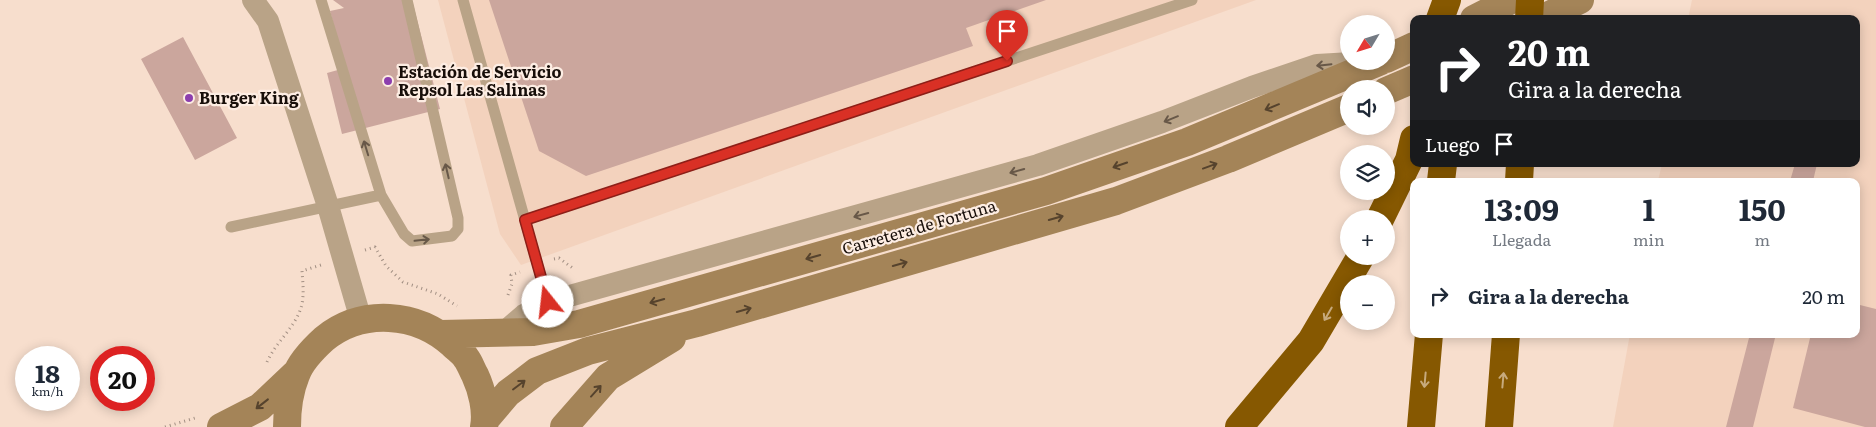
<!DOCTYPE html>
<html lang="es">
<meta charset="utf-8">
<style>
body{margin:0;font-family:Literata,serif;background:#f6f6f7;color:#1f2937;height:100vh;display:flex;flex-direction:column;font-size:19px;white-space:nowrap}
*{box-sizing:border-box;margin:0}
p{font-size:16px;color:#747a83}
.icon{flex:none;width:28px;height:28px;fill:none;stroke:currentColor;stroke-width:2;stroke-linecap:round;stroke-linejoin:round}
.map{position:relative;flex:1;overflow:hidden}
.sheet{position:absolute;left:1410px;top:178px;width:450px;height:160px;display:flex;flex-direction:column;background:#fff;border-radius:10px;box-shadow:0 2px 12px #0003}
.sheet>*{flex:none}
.guide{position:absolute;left:1410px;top:15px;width:450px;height:152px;border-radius:10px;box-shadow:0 2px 12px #0003;background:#202124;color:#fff;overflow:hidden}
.needle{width:32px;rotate:232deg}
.tools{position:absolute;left:1340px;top:15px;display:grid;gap:10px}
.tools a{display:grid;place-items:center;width:55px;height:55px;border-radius:50%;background:#fff;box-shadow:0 2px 12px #0003;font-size:25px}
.speed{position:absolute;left:15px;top:346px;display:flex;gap:10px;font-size:25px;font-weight:700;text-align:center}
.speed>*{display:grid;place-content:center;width:65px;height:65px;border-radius:50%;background:#fff;box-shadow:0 2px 12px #0003;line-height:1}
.speed small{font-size:12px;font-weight:400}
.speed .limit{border:8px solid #d22;background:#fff;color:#111}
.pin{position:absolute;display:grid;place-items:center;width:42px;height:42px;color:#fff;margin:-51px -21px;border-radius:50% 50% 50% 0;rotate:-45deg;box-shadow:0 0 5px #0007}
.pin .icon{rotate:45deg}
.me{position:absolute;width:55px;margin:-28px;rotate:344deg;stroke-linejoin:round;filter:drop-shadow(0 0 4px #0008)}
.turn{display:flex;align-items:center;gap:18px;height:105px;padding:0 15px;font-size:22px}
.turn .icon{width:65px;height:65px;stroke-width:2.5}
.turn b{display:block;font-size:35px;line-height:42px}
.then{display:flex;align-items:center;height:48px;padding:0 15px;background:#0003;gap:10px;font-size:19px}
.eta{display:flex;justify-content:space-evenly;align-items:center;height:85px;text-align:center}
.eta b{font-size:30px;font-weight:700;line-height:35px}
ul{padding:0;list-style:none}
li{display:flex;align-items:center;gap:15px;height:65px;padding:0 15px}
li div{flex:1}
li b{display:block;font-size:19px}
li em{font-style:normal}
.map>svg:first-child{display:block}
</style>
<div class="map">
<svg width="1876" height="427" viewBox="0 0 1876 427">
<rect width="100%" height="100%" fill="#f7decd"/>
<path fill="#f3d2bd" d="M438,0H1256L521,265L500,234Z
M1692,0H1876V427H1613L1630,334H1856V181H1658L1662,164H1856V19H1688Z"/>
<path fill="#cba69d" d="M333,0H412L440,109L342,134L327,73L345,68L330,11L344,8Z
M489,0H1046L966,28L973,46L586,176L539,151Z
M183,37L237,138L195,160L141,59Z
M1795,164H1817L1813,181H1790Z
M1856,304L1876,309V427H1865L1793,408L1811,334H1856Z
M1750,334H1776L1753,427H1726Z"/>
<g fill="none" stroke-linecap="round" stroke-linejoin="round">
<path stroke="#a28f83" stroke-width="3" stroke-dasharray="1 4" stroke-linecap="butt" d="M365,250L375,247L386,266L403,282L438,294L457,306
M554,259L559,258L574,269
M508,295L512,284L511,275L520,272
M267,362C275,344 291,331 299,313C305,300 303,285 302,271L321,265
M165,427L195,418"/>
<path stroke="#b9a387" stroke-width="11" d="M321,0L381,195L404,234L412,241L452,236L458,229V218L407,0
M463,0L548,302
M525,220L1192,0
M231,227L381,195"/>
<path stroke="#b9a387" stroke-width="22" d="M253,0L268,21L328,206L361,320
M502,334L524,315L548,302L1038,165L1162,122L1252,87L1317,65L1369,62"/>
<path stroke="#a48458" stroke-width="28" d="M1474,19L1511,0
M1541,19L1580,0
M1386,59L1414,46
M1386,91L1414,79
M441,334L533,332L579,324L1046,191L1187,142L1381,61
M485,420L508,393L537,371L588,351L697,323L1116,201L1228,159L1349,108
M221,427L260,407L295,374
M287,427C287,408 289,392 296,375C301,361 313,349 324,339C362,308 417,312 453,345C457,349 463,353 466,358C470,363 472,370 475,375C482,390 487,411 484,427
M564,427L608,377L672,338"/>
<path stroke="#865801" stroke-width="28" d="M1529,19L1530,0
M1441,181L1443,164
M1519,181L1520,164
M1380,219L1409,160L1414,139
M1239,427L1311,341L1361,256
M1421,427L1429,334
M1499,427L1506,334"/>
<path stroke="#865801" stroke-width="28" d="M1440,19L1447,0"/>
</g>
<defs><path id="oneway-shaft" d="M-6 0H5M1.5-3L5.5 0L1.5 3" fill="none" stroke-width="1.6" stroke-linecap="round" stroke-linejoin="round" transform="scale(1.25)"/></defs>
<g stroke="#685848">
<use href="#oneway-shaft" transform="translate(1324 65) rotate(174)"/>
<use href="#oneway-shaft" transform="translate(1171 119) rotate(158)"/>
<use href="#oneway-shaft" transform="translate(366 148) rotate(-107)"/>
<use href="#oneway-shaft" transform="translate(447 171) rotate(-103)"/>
<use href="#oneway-shaft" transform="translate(1017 171) rotate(164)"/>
<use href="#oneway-shaft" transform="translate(861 215) rotate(165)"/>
<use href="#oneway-shaft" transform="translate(422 240) rotate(-6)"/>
</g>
<g stroke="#56432d">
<use href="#oneway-shaft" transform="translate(1272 107) rotate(158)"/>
<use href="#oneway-shaft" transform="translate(1120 165) rotate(161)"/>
<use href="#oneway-shaft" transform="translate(1210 166) rotate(-20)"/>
<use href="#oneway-shaft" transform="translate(1056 218) rotate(-16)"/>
<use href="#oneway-shaft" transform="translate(813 257) rotate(164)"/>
<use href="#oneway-shaft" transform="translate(900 264) rotate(-16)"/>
<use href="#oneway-shaft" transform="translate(657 301) rotate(164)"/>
<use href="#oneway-shaft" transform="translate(744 310) rotate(-16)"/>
<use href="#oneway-shaft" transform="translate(519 385) rotate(-37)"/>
<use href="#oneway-shaft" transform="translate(596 391) rotate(-48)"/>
<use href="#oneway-shaft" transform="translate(262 404) rotate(142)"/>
</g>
<g stroke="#c7aa7d">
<use href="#oneway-shaft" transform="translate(1328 314) rotate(120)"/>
<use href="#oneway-shaft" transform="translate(1425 380) rotate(95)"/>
<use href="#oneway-shaft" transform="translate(1503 380) rotate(-85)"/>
</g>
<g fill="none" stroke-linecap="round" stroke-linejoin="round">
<g stroke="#8d1f18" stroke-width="12">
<path id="route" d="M548,302L525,220L1007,61"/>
</g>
<use href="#route" stroke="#d93025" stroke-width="9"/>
</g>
<g fill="#8c3eae" stroke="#fdede3" stroke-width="2">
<circle cx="388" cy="81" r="5"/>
<circle cx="189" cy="98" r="5"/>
</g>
<g text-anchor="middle" stroke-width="4.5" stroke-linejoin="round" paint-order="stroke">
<g font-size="16" font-weight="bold" fill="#170e09" stroke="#fdede3" text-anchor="start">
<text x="398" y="78">Estación de Servicio<tspan x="398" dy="18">Repsol Las Salinas</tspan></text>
<text x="199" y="104">Burger King</text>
</g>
<g font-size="16" fill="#170e09" stroke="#fdede3">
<text transform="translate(919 227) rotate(-16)" y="6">Carretera de Fortuna</text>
</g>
</g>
</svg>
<div class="tools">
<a><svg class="needle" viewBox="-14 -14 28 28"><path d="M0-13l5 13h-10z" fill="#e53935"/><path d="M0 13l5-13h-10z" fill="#747a83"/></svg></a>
<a><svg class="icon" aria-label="sound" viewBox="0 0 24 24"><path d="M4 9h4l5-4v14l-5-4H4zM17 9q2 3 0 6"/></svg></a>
<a><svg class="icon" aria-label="layers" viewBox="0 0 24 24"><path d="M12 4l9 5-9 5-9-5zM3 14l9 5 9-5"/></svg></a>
<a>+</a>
<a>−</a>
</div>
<div class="speed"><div>18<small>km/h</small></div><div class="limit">20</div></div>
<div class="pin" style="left:1007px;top:61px;background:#d93025"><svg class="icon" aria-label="arrive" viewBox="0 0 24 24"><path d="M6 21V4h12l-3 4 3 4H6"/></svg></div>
<svg class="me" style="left:548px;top:302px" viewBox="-20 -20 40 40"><circle r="19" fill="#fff"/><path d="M0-13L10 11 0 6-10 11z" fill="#d93025"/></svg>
<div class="guide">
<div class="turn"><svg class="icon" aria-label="right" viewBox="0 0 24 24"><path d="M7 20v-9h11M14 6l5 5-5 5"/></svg><div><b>20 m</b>Gira a la derecha</div></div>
<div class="then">Luego<svg class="icon" aria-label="arrive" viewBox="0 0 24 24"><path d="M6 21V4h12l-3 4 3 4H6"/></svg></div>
</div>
<section class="sheet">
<div class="eta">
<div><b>13:09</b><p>Llegada</p></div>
<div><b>1</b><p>min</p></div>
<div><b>150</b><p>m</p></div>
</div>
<ul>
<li><svg class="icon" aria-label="right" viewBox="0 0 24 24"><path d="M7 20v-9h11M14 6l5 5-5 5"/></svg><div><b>Gira a la derecha</b></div><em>20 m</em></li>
</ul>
</section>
</div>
